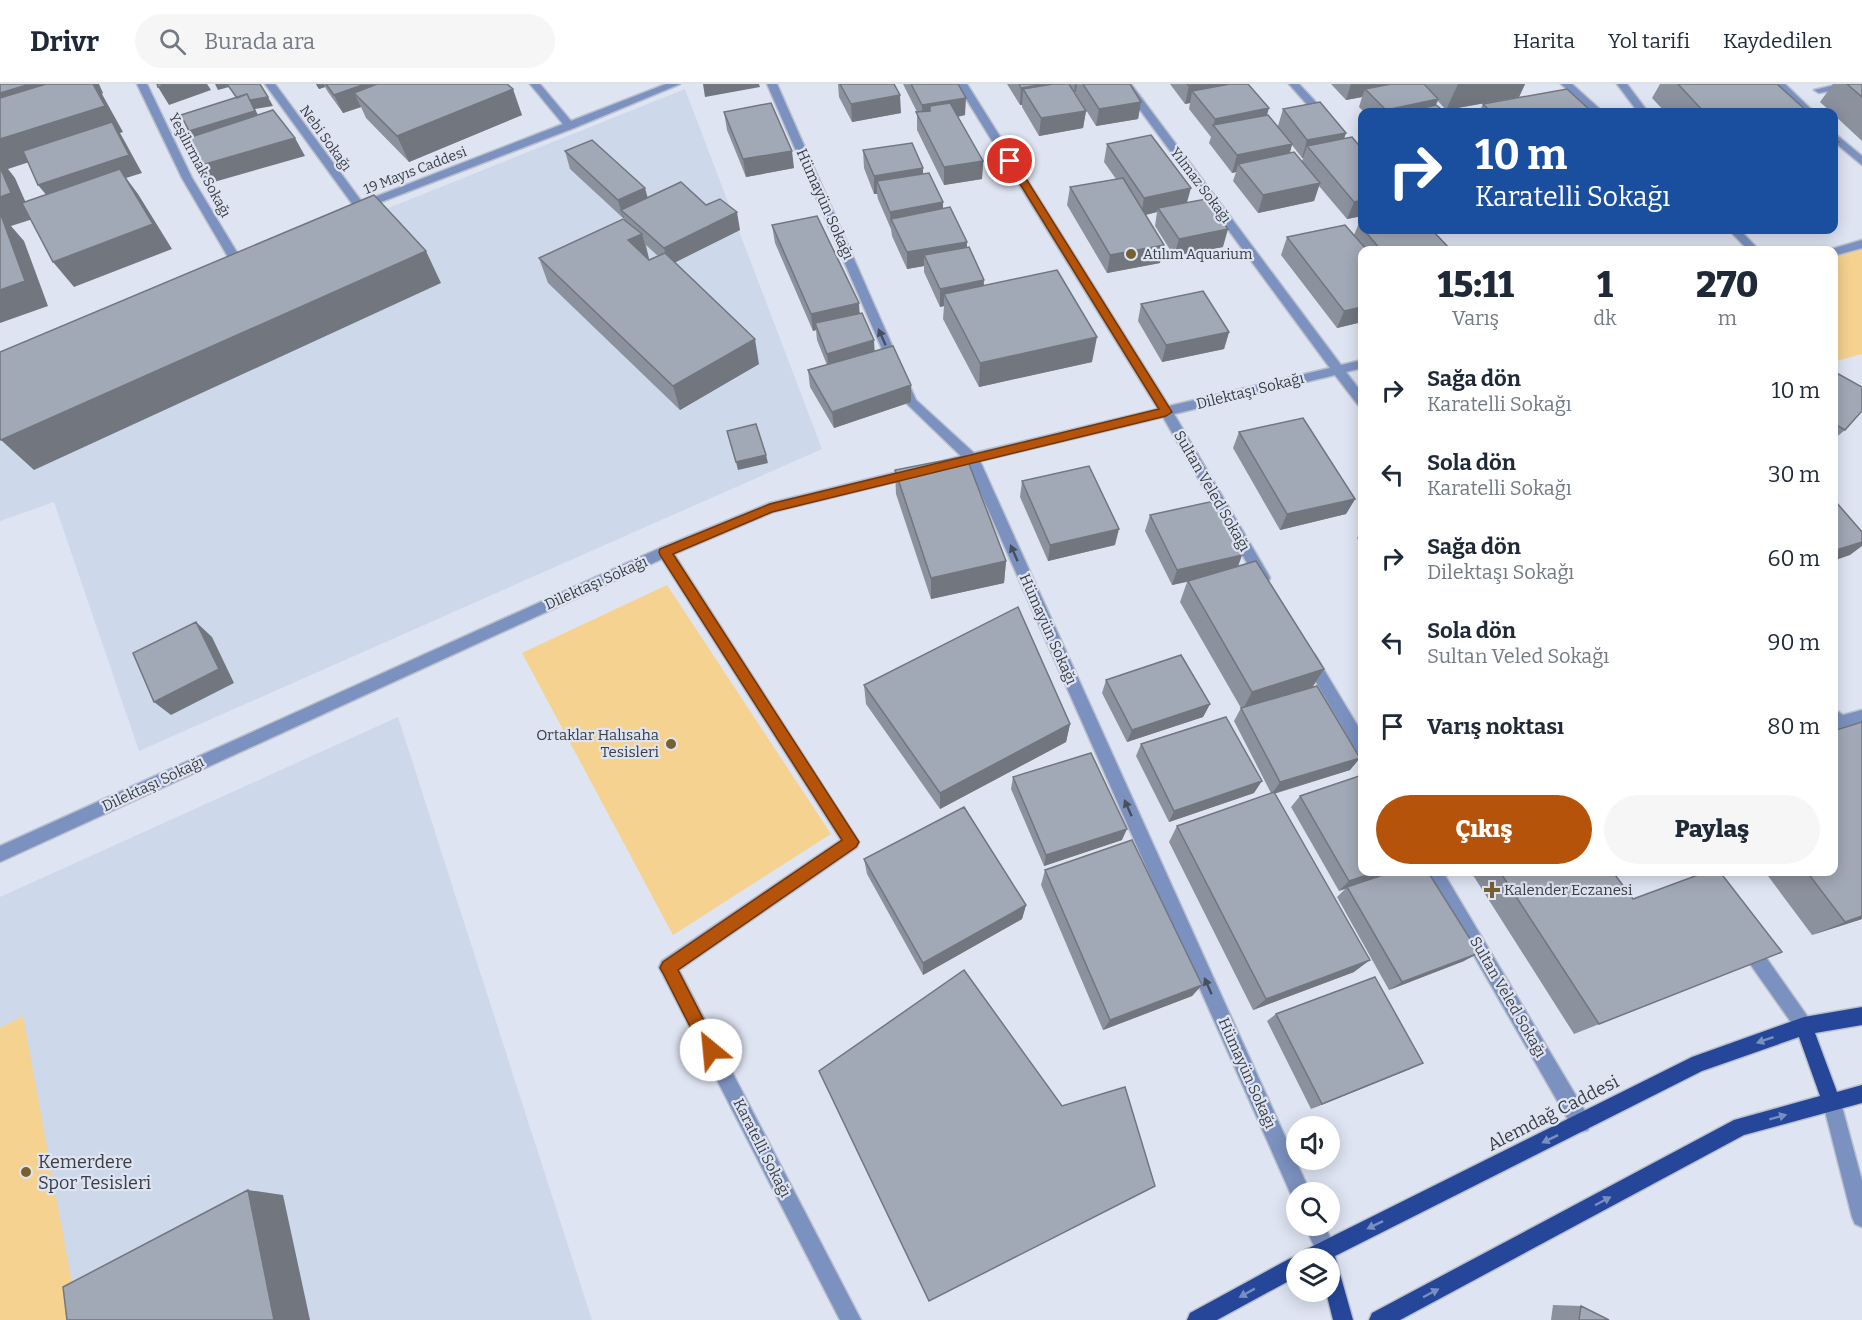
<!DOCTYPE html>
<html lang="tr">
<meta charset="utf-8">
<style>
body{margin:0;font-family:Bitter,serif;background:#f6f6f7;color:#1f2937;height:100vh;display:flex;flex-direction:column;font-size:22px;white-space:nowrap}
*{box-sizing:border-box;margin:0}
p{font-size:20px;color:#747a83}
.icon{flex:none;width:33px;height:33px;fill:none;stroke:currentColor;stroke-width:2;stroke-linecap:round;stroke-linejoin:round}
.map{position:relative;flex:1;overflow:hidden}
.drawer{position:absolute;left:1358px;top:162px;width:480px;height:630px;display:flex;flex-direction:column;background:#fff;border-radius:12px;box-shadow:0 3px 15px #0003}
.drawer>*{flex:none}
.banner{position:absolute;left:1358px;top:24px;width:480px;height:126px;border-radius:12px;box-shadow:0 3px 15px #0003;background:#1a4fa0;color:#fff;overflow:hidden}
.fabs{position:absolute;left:1286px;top:1032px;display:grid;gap:12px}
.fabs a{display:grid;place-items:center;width:54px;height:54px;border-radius:50%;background:#fff;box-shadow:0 3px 15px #0003;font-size:30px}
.pin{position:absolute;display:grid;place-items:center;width:51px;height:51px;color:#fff;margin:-26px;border:3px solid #fff;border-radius:50%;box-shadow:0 2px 6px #0007}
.me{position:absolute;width:66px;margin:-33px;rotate:332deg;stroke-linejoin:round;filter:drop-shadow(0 0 4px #0008)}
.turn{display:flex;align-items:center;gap:21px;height:126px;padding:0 18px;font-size:27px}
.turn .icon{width:78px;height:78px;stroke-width:2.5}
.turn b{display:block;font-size:42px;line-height:51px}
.eta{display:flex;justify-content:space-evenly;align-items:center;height:102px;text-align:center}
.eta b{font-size:36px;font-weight:800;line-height:42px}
.button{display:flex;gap:12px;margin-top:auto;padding:12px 18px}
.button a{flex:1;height:69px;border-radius:36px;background:#b45309;color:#fff;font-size:24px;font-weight:800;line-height:69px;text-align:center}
.button a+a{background:#f6f6f7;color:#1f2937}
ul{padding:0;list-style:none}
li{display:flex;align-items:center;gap:18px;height:84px;padding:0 18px}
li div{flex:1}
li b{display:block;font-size:22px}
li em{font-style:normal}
header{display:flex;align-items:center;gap:36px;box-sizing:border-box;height:84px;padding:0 30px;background:#fff;border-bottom:2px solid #e0e1e3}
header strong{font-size:28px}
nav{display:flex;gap:33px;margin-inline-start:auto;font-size:21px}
.search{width:420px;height:54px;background:#f6f6f7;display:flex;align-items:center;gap:15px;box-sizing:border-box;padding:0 21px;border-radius:33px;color:#747a83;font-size:22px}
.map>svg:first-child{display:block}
</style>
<header>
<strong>Drivr</strong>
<div class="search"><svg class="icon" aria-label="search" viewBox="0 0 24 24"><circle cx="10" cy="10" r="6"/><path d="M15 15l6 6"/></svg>Burada ara</div>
<nav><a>Harita</a><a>Yol tarifi</a><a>Kaydedilen</a></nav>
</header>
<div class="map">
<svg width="1862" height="1236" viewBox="0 0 1862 1236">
<rect width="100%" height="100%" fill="#dee4f2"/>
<path fill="#ced8eb" d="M685,5L822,365L139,667L54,418L0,437V280Z
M398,633L592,1236H0V813Z"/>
<path fill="#f5d290" d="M1862,164V270L1833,278V171Z
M667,501L831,750L673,851L522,569Z
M23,932L78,1232L71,1236H0V944Z"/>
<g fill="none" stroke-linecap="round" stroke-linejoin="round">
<g stroke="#babfcc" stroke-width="3">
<path id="minor" d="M137,0H147L192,94L241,175L239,178H231L182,94Z
M265,0H275L362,118L563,40L530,0H540L571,37L666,0H680L574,44L360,126L356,125Z
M767,0H777L916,316L974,369L1158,325L957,0H967L1169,322L1330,284L1121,0H1131L1341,281L1362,276V284L1346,288L1362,309V322L1358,321L1335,291L1174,330L1268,490L1270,494L1268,498H1258L1163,333L980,377L1307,1101L1309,1108H1296V1116L1293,1115L968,380L949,385L944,383L943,380L944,377L961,372L905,318Z
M1289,0H1299L1328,31V35H1320Z
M1561,0H1572L1603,28H1593Z
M1617,0H1627L1648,28H1638Z
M1774,0H1785L1814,28H1804Z
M1839,0L1862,1L1819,9L1814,6Z
M1833,48L1862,72V81L1833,57Z
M1729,146H1740L1759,166H1748Z
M1862,156V164L1833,172V166H1828Z
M914,384L921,389L919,392L773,428L674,470L859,758L857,763L679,886L861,1236H840L659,883L662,877L841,756L662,475L0,778V762L660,464L770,419Z
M1310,569L1315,571L1362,649V670L1357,668L1305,579L1303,575L1305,571Z
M1833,624L1843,631L1862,626V640L1852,642L1862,654V672L1857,670L1834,644Z
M1426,788H1443L1588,1032L1590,1039L1588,1046L1581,1048L1574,1046Z
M1747,853L1753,855L1810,936L1813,942L1810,948L1804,951L1798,948L1741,867L1738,861L1741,855Z
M1832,1010L1839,1012L1841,1019L1862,1097V1143L1855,1140L1852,1133L1823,1019L1825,1012Z
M1305,1142H1325L1336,1166L1333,1173H1319Z"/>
</g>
<g stroke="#babfcc" stroke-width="3">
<path id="major" d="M1862,923V941L1815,949L1837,1008L1862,1001V1019L1744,1051L1400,1236H1369L1372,1229L1734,1036L1820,1012L1799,953L1702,987L1335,1172L1353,1236H1333L1326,1208H1329V1174H1296V1193L1217,1236H1187L1190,1229L1289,1175L1296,1172L1300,1174L1303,1167L1692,973L1804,933Z"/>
</g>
<use href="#minor" fill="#7b91bf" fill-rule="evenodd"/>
<use href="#major" fill="#264799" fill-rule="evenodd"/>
</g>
<path fill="#8b919d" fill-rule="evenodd" d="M316,0H507L522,31L409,78L366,34L361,23L343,29L328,8L325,3L319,5Z
M838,0H894L901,29L852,38L839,13Z
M903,0H958L965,31L958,33L983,77L982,95L944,101L917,46V28Z
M1007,0H1130L1141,18L1138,35L1096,42L1076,10V8L1074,9L1086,27L1083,44L1039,52L1022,23V21H1020Z
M1170,0H1248L1267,31L1278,42L1283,25L1346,49L1344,55L1362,132L1347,135L1319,102L1314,117L1258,129L1233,97L1236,88L1232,89L1209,59L1211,53L1189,25L1190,19L1185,20ZM1292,61L1302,74H1303L1302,78L1290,69Z
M1331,0H1525L1519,13L1446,26L1438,17L1436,21L1445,28H1364L1359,23L1362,13L1346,16Z
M1660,0H1777L1808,28H1665L1652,14Z
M1833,0H1862V57L1833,30V28H1831L1820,18Z
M1483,20L1592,28H1479Z
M724,28L794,84L746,93L727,46Z
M1833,52L1839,58L1833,65Z
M1107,60L1187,118L1223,163L1174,172L1155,142L1157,128L1145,131L1160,179L1107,189L1067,121L1070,103L1116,95L1104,78Z
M863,66L923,84V90L943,124L967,158V163L984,201L1092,278L979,303L943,235L944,222L940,223L924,188V182L907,185L892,152L891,145L878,115L877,110H874L864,84Z
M565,67L648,114L706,121L740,146L675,178L759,280L680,326L548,199L539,174L624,136V134H623L570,85ZM646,161L658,172L648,176L649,175Z
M1359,139H1362V146H1432L1451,166H1362V238L1337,244L1281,171L1287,153L1354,151Z
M772,141L860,229L874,267L911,318L834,344L810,303L808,286L827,281L817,256L816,246L813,247L775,159Z
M1141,220L1229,248L1224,265L1162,278L1138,237Z
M1833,287L1845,346L1833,356Z
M1239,348L1355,415L1346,430L1280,446L1233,364Z
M895,386L1006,477L1004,499L931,515L896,410Z
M1022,397L1115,461L1048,477L1020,413Z
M1150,431L1242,471L1238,483L1324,585L1312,604L1360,674L1350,686L1274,710L1354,888L1253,926L1169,758L1177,742L1271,709L1234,637L1241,624L1180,518L1187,498L1172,501L1145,447Z
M1362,446V462L1357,454Z
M1106,596L1210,620L1203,633L1127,658L1102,609Z
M864,601L1070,640L1066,658L940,725L866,620Z
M1141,660L1254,709L1169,738L1136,672Z
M1013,693L1122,756L1044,782L1011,705Z
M1300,712L1464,877L1389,906L1337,813L1346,804L1339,807L1291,723Z
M864,775L1026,821L1022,835L923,891L867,790Z
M1045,786L1202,901L1192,912L1103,946L1041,801Z
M1471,788H1613L1633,815L1782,868L1574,950Z
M1765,788H1833L1862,835L1812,851Z
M1276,930L1410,985L1311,1025L1267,937Z
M1553,1221L1581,1222L1609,1236H1551Z"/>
<path fill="#71767f" d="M30,0H99L103,9L102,10L123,48L120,49L124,56L142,89L126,94L138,110L172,165L74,203L53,178V119L38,101L118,49L8,85L15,94L33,135L11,142L24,157L48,222L0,239V9Z
M167,0H207L211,6L169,21L158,3Z
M215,0H227L229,3L218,6Z
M316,0H324L325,3L319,5Z
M365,0H414L354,9L361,23L343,29L334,11Z
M703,0H759L760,3L705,13Z
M1044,0H1064L1023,5L1022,21H1020L1021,4Z
M1075,0H1077L1076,8L1074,9Z
M1201,0H1240L1192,7L1190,19L1185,20L1189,2Z
M1351,0H1396L1365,5L1362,13L1346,16Z
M1458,0H1525L1519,13L1446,26Z
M513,5L522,31L409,78L397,52Z
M900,11L901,29L852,38L851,20Z
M268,13L273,22L255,25L265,45L200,65L189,47L249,16Z
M966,14L965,31L922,39V21Z
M1438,15L1432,28H1385L1386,26Z
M1141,18L1138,35L1096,42L1099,25Z
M1269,24L1264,42L1213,41L1210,53L1215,35Z
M1086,27L1083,44L1039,52L1041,34Z
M1346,49L1339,67L1307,62L1303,74H1302L1307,56Z
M295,54L305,72L207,100L195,83Z
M1292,60L1287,78L1238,80L1236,88L1232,89L1237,71Z
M792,67L794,84L746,93L743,75Z
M983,77L982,95L944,101V83Z
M923,84V102L877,97V110H874V92Z
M1320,99L1314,117L1258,129L1263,111Z
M645,104L650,122L621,126L624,134H623L618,116Z
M1191,104L1186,122L1158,124L1157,128L1141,132L1144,114Z
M1362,116V132L1347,135L1354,118Z
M943,118V135H891V145L890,128Z
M737,128L740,146L668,182L664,164Z
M1228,145L1223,163L1174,172L1179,155Z
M642,150L649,175L635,182L628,156Z
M967,158L966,175L924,171V182L907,185V168Z
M1164,161L1160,179L1107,189L1110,171Z
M426,167L441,199L34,386L1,356Z
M984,196L983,214L944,210V222L940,223V205Z
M859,219L860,236L815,239L816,246L813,247L811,230Z
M1362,223V238L1337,244L1344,227Z
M1229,248L1224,265L1162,278L1166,261Z
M1097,253L1092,278L979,303L980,279Z
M755,255L759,280L680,326L673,302Z
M874,256L875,273L829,287L827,270Z
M911,301V318L834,344L832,328Z
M766,371L768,379L738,386L736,378Z
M1355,415L1346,430L1280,446L1287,430Z
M1119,445L1115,461L1048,477L1050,461Z
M1862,458V462L1850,471L1833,477V467Z
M1242,471L1236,486L1172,501L1177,486Z
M1006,477L1004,499L931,515V494Z
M196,538L212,553L234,599L171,631L154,618Z
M1324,585L1311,605L1242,627L1252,608Z
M1210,620L1203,633L1127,658L1132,646Z
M1070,640L1066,658L940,725V709Z
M1360,674L1350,686L1272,710L1280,698Z
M1262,697L1254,709L1169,738L1174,727Z
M1127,745L1122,756L1044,782L1046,771Z
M1376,788H1394L1339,807L1349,797Z
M1026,821L1022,835L923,891V879Z
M1862,832V835L1812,851L1845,838Z
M1479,869L1464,877L1389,906L1402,898Z
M1370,876L1354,888L1253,926L1266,915Z
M1202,901L1192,912L1103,946L1110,936Z
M1423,979L1410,985L1311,1025L1322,1020Z
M248,1106L283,1111L310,1236H274Z"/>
<path fill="#a2a9b6" stroke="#71767f" stroke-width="1.5" d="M0,0H30L0,9Z
M46,0H93L105,22L0,55V14Z
M157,0H167L158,3Z
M227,0H260L268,13L250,16L247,10L237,14Z
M326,0H365L334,11Z
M377,0H507L513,5L397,52L354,9Z
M840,0H894L900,11L851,20Z
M911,0H958L966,14L922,21Z
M1019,0H1044L1021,4Z
M1053,0H1069L1086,27L1041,34L1023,5Z
M1083,0H1130L1141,18L1099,25Z
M1187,0H1201L1189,2Z
M1230,0H1248L1269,24L1215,35L1192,7Z
M1391,0H1424L1438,15L1386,26L1365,5Z
M1678,0H1777L1808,28H1704Z
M1847,0H1862V13Z
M1567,5L1592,28H1491L1483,20Z
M247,10L255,27L189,47L181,31Z
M1320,18L1346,49L1307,56L1283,25Z
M771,19L792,67L743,75L724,28Z
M950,19L983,77L944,83L916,28L930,27V22Z
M1436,21L1445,28H1406Z
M273,26L295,54L195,83L182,56Z
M1268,31L1292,60L1237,71L1213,41Z
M112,38L129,71L38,101L23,67Z
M1151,51L1191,104L1144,114L1107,60Z
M1833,52L1839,58H1833Z
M1352,53L1362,65V116L1354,118L1307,62Z
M592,56L645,104L618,116L565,67Z
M912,59L923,84L874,92L863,66Z
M1294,68L1320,99L1263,111L1238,80Z
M0,83L11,109L0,113Z
M120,85L153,140L53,178L22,119Z
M929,89L943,118L890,128L877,97Z
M1123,94L1164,161L1110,171L1070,103Z
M681,98L706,121L720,115L737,128L664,164L621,126Z
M374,111L426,167L1,356L0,354V268Z
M1206,115L1228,145L1179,155L1158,124Z
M950,123L967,158L907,168L891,135Z
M1,131L25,197L0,206V132Z
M817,132L859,219L811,230L772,141Z
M623,135L642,150L628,156L649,176L665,169L755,255L673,302L539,174Z
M1345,141L1367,166H1362V223L1344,227L1287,153Z
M1364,146H1432L1451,166H1381Z
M969,163L984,196L940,205L924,171Z
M1057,186L1097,253L980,279L944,210Z
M1203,207L1229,248L1166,261L1141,220Z
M862,229L874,256L827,270L815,239Z
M893,262L911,301L832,328L808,286Z
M1833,287L1862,303V327L1845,346L1833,339Z
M1303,334L1355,415L1287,430L1239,348Z
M756,340L766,371L736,378L727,347Z
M966,372L1006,477L931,494L895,386Z
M1089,382L1119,445L1050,461L1022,397Z
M1214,417L1242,471L1177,486L1150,431Z
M1836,418L1862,448V458L1833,467V419Z
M1256,477L1324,585L1252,608L1188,497Z
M1018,523L1070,640L940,709L864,601Z
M196,538L219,585L154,618L133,569Z
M1181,571L1210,620L1132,646L1106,596Z
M1317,602L1360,674L1280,698L1241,624Z
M1226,633L1262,697L1174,727L1141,660Z
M1862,638V832L1845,838L1807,788H1833V647Z
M1091,669L1127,745L1046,771L1013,693Z
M1362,691V788H1376L1349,797L1300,712Z
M1274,708L1370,876L1266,915L1177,742Z
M964,723L1026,821L923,879L864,775Z
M1132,756L1202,901L1110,936L1045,786Z
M1392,788H1428L1479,869L1402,898L1347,803Z
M1500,788H1613L1633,815L1706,788H1720L1782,868L1599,940Z
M964,886L1062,1022L1125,1003L1155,1102L929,1217L819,987Z
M1375,893L1423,979L1322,1020L1276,930Z
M248,1106L274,1236H67L63,1203Z
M1581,1222L1609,1236H1579Z"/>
<defs><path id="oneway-solid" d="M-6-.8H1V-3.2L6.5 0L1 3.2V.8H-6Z" transform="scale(1.5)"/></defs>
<g fill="#474e5c">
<use href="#oneway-solid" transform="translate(882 253) rotate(-114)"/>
<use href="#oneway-solid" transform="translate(1014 469) rotate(-114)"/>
<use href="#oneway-solid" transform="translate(1128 724) rotate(-114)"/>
<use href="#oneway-solid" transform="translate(1208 902) rotate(-114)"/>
</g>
<g fill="#798ec1">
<use href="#oneway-solid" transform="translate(1765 956) rotate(161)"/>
<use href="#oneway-solid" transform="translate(1778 1033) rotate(-15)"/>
<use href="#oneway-solid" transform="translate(1550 1055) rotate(154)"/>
<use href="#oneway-solid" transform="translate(1603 1117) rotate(-28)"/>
<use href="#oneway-solid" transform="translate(1375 1141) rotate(154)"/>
<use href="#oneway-solid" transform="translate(1247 1209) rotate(151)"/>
<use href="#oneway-solid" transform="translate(1431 1209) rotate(-28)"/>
</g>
<path fill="#b45309" stroke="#753606" stroke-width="1.5" d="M1010,74L1015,77L1172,328L1166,332L772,428L673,470L859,758L856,763L678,886L719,966L717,972L711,975L705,972L663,889L660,884L663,878L842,756L660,471L659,468L660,465L770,420L1159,325L1006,77Z"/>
<g fill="#786131" stroke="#dee4f2" stroke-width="2">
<circle cx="1131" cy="170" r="6"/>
<circle cx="671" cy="660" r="6"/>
<path d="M1489 797h6v6h6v6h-6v6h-6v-6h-6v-6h6z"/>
<circle cx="26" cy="1088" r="6"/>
</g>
<g text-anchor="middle" stroke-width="4.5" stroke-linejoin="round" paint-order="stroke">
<g font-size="14" fill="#3a3d43" stroke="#dee4f2">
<text transform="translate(326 54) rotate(54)" y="5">Nebi Sokağı</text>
<text transform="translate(200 81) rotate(62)" y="5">Yeşilırmak Sokağı</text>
<text transform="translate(415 86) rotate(-21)" y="5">19 Mayıs Caddesi</text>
<text transform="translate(1201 101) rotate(53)" y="5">Yılmaz Sokağı</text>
</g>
<g font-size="14" fill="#3a3d43" stroke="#dee4f2" text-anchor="start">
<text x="1143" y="175">Atılım Aquarium</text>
</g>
<g font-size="15" fill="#3a3d43" stroke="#dee4f2">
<text transform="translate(825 120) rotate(66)" y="5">Hümayün Sokağı</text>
<text transform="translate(1250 307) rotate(-14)" y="5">Dilektaşı Sokağı</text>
<text transform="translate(1212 407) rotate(60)" y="5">Sultan Veled Sokağı</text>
<text transform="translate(596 499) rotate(-24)" y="5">Dilektaşı Sokağı</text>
<text transform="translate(1048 545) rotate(66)" y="5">Hümayün Sokağı</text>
<text transform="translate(153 700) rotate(-25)" y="5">Dilektaşı Sokağı</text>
<text transform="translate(1508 913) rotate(60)" y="5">Sultan Veled Sokağı</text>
<text transform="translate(1247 989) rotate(66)" y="5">Hümayün Sokağı</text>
<text transform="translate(762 1064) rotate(63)" y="5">Karatelli Sokağı</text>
</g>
<g font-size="15" fill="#3a3d43" stroke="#dee4f2" text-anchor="end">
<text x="659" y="656">Ortaklar Halısaha<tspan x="659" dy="17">Tesisleri</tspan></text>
<text x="1504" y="811" text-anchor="start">Kalender Eczanesi</text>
</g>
<g font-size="18" fill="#3a3d43" stroke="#dee4f2">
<text transform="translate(1553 1029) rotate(-27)" y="6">Alemdağ Caddesi</text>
</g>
<g font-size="18" fill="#3a3d43" stroke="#dee4f2" text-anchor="start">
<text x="38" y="1084">Kemerdere<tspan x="38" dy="21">Spor Tesisleri</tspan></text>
</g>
</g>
</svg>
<div class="fabs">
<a><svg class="icon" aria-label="sound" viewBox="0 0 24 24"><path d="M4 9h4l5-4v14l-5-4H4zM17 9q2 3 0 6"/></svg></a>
<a><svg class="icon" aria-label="search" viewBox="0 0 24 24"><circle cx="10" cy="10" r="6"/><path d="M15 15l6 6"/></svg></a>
<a><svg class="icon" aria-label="layers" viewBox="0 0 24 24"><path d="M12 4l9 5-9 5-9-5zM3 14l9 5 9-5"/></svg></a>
</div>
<div class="pin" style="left:1010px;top:77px;background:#d93025"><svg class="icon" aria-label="arrive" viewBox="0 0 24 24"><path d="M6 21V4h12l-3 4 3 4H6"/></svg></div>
<svg class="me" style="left:711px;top:966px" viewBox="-20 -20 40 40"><circle r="19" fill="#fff"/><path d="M0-13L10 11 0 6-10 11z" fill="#b45309"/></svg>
<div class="banner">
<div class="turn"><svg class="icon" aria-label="right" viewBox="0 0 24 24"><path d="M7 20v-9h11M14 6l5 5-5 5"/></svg><div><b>10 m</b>Karatelli Sokağı</div></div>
</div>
<section class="drawer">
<div class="eta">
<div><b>15:11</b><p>Varış</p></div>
<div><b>1</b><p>dk</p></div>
<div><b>270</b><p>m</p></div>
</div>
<ul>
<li><svg class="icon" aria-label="right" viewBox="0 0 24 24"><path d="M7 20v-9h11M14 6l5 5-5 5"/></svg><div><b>Sağa dön</b><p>Karatelli Sokağı</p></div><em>10 m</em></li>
<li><svg class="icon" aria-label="left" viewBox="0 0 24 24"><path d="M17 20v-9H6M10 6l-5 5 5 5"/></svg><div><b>Sola dön</b><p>Karatelli Sokağı</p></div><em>30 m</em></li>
<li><svg class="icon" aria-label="right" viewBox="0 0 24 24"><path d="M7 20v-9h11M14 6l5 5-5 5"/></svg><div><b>Sağa dön</b><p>Dilektaşı Sokağı</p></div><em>60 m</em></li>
<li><svg class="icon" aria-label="left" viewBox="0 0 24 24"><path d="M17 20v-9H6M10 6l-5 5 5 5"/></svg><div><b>Sola dön</b><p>Sultan Veled Sokağı</p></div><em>90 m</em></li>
<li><svg class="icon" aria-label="arrive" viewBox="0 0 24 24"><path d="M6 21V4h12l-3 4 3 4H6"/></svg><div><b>Varış noktası</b></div><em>80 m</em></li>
</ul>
<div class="button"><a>Çıkış</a><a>Paylaş</a></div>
</section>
</div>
